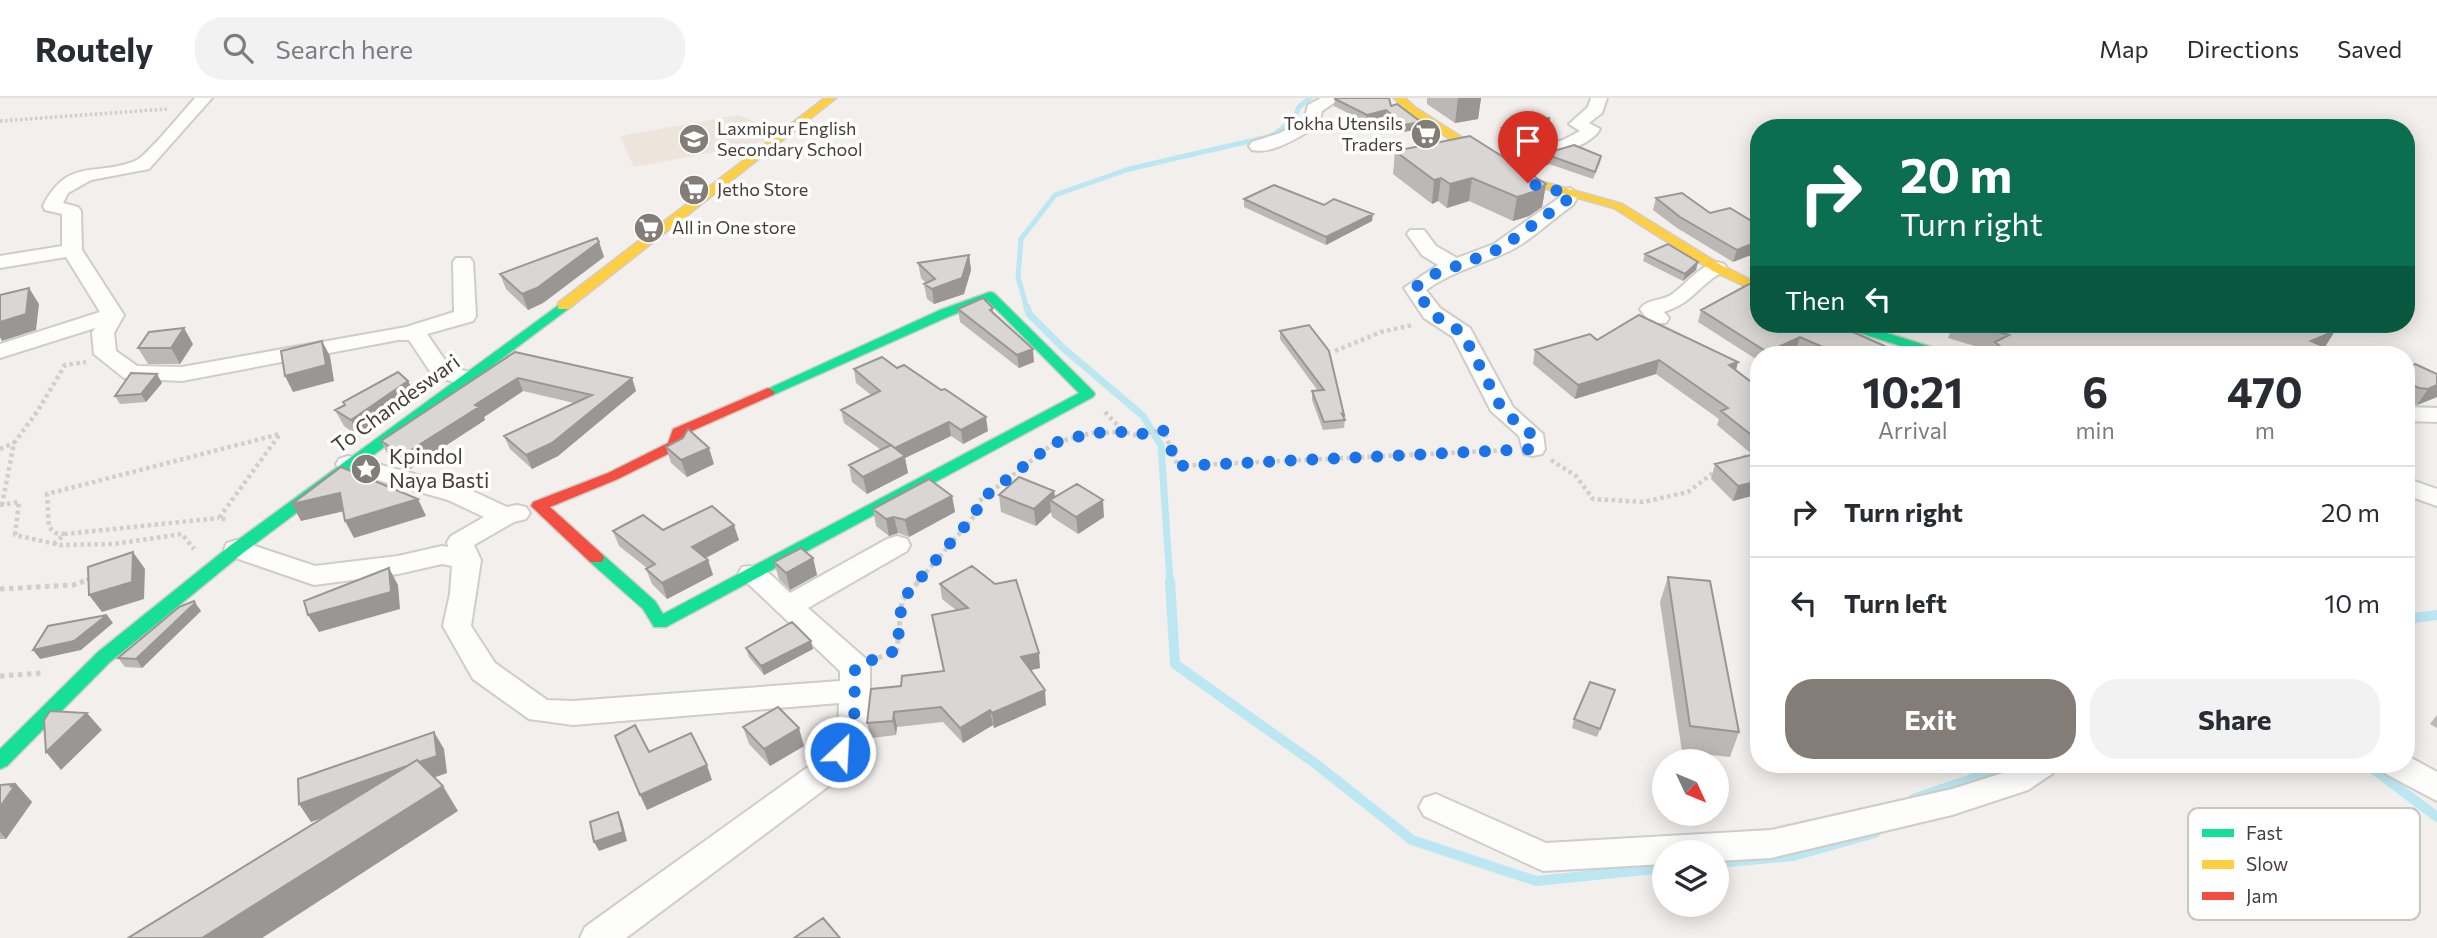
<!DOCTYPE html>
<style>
body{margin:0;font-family:Commissioner,sans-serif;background:#f2f2f3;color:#2b2b33;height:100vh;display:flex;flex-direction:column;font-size:26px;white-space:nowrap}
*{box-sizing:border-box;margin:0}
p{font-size:23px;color:#7c7c81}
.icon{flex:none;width:38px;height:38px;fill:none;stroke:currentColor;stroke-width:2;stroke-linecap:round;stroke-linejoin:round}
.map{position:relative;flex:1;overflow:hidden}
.side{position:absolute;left:1750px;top:248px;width:665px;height:427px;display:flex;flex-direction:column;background:#fff;border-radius:28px;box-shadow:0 4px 18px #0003}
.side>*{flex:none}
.banner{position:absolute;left:1750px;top:21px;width:665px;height:214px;border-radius:28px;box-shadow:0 4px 18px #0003;background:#0b6e4f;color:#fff;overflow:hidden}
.needle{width:46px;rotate:134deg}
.fabs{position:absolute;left:1652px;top:651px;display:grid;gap:14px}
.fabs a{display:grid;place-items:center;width:77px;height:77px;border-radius:50%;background:#fff;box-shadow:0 4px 18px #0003;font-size:35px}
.pin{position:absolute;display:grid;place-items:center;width:60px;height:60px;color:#fff;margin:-72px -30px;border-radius:50% 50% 50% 0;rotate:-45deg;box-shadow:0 0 7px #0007}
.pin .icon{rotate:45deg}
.me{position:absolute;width:77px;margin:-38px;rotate:25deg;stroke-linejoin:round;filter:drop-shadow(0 0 5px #0008)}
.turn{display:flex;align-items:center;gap:24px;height:147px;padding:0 35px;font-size:32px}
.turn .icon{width:91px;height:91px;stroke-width:2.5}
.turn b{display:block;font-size:49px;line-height:60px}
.then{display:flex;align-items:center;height:66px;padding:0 35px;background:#0003;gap:14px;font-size:26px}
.eta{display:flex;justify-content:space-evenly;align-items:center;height:119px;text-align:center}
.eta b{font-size:42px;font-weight:700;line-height:49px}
.action{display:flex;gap:14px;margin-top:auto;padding:14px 35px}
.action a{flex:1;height:80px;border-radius:28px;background:#847c76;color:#fff;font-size:28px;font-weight:700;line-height:80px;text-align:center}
.action a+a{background:#f2f2f3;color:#2b2b33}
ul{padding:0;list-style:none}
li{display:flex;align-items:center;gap:21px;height:91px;padding:0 35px;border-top:2px solid #e1e1e2}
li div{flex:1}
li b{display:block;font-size:26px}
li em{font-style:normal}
header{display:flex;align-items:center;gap:42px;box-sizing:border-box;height:98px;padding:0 35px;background:#fff;border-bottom:2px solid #e1e1e2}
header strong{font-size:33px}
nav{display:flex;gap:38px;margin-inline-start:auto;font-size:24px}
.search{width:490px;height:63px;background:#f2f2f3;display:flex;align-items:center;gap:18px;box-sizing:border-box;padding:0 24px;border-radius:28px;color:#7c7c81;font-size:26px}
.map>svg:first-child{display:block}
</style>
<header>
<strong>Routely</strong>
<div class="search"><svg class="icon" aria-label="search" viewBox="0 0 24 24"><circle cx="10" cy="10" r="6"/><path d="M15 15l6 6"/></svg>Search here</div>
<nav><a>Map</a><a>Directions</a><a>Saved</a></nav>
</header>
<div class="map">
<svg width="2437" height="840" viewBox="0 0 2437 840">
<rect width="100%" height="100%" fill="#f2efec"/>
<path fill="#ede4db" d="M739,17L776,33L761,45L634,69L620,38Z"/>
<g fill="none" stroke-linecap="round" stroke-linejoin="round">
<path stroke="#bbe7f2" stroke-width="5" d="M1027,211L1018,179L1021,141L1055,97L1129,71L1272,38L1293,22L1299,9L1310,0"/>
<path stroke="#bbe7f2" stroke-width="7" d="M1027,209L1029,216L1062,249L1143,318L1161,347L1170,485"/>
<path stroke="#bbe7f2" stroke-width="10" d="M1170,483L1175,566L1316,666L1412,742L1536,783L1664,770
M2406,521L2437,517
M2368,667L2437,719
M1913,701L2013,667
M1717,765L1793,758L1875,735"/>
<g stroke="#d0cdc9" stroke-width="4">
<path id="street" d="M195,0H212L149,71L91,82L68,95L63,105L78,109L81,113L82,152L124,217L114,235L116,253L137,268L182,269L406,229L454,214L453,164L456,160H470L473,164L476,218L473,223L427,236L449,268L476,276L479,281L476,286L468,288L433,278L409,242H398L182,283L124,280L94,256L92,235L95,230L0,260V246L100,214L66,159L0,170V158L62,148V116L45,112L43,108C68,59 94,79 135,63C146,59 184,12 195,0Z
M1321,0H1341L1322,13L1318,28C1300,38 1273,57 1252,52L1249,48L1252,44L1280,35L1304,22L1308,7Z
M1591,0H1607L1602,15L1589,25L1600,31C1589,53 1526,64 1503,71L1497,72L1488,67L1491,63L1563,42L1580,33L1569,26L1588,9Z
M1570,90L1579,96L1573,107C1551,122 1529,145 1505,155C1477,168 1451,174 1426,192L1440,210L1470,230L1513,309L1543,336L1545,351L1542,356L1533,358L1524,356L1519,338L1491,313L1453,239L1424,220L1404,190L1438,167L1422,157L1407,136L1410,132H1424L1436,148L1457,160L1494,146L1559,100L1563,92Z
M1717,164L1724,166L1727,170C1723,175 1718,176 1713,180C1693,195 1690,205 1664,214L1669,220L1666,225H1650L1640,211C1647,201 1661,203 1671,197C1687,186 1697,169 1717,164Z
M2406,309L2437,310V324L2406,323Z
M348,358L466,390L507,409L517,407L526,409L530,415L526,421L514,424L474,447L481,462L471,528L495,565L547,602L573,603L840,583V573L738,476L742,469C763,464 776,482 790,495L887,441L897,438L907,441L910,447L907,453L808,510L866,561L870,569V635L837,682L626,840H580L585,829L815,664L838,632L839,605L573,627L529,621L473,581L443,528L450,496L452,468L442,466L398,476L314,487L227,457L224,451L227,445L237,442L315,468L398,458L442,448L448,449L447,444L451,438L484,419L448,402L339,371L336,366L339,361Z
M2406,380L2437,391V408L2406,397Z
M2406,657L2437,674V703L2386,676L2381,667H2406Z
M2016,667H2057L2052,676L2028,692L1952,717L1771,760L1717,763V754H1664V766L1543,773L1424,718L1419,709L1424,700L1436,696L1546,745L1771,732L1952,691L2006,674Z"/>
</g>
<g stroke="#d3ccc4" stroke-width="3">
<path id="fast" d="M990,194L994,195L1093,293L1095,296L1093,299L666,529H654L643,511L590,464L588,460L590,456H602L655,503L663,516L1079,295L988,203L950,218L773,297L768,298L761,294L940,212Z
M563,204L569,208L568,211L243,455L110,564L7,668L0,671V651L98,554L231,447Z
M1840,226H1858L1947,254L1949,257H1929L1841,229Z"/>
</g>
<g stroke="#d3ccc4" stroke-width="3">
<path id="slow" d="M825,0H836L568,211H558V205Z
M1394,0H1405L1416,10L1522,78L1622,106L1721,167L1759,186V195L1713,173L1614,110L1514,82L1408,14Z"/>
</g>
<g stroke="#d3ccc4" stroke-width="3">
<path id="jam" d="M768,290L775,294L773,297L685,336L680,350L618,381L550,409L602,456L604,460L602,464H590L531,408L533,404L608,375L668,345L673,331Z"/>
</g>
<path stroke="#d2ceca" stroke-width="3.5" stroke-dasharray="2.5 2.5" stroke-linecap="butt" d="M0,23L167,11"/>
<path stroke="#d2ceca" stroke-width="4.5" stroke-dasharray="3.5 3.5" stroke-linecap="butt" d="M1335,253L1381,234L1413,227
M1105,314L1123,333
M0,351L14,345
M1551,362L1576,378L1593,401L1643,404L1688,394L1717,372
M1730,364L1759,354
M0,407L19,404L15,437L60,447L114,446L182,436L194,451
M2,407L14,345L37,314L65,267L86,264
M65,436L55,435L49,429L47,396L280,336L219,420L228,422
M54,446L65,436L219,420
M80,485L92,480
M917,485L977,415L979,403L1054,345L1092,335L1124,334L1135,337L1163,332L1178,368L1510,352"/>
<path stroke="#d2ceca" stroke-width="5" stroke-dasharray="4.5 4.5" stroke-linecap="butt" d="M0,491L73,487L84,483
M878,560L897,552L902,502L919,483
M0,578L42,575"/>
<use href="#street" fill="#fdfdfc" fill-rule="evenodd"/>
<use href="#fast" fill="#16e098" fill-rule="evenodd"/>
<use href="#slow" fill="#ffcf43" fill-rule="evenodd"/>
<use href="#jam" fill="#f24e42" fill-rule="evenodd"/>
</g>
<path fill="#bbb8b5" d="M1427,0H1481L1478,21L1455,25L1427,6Z
M1335,1L1391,8L1421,24L1420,31L1403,34L1386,18L1366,24L1334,8Z
M1550,20L1546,44L1504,57L1500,54L1503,30Z
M1574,47L1601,58L1600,65L1593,81L1549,66L1533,74L1522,69L1523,62Z
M1395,53L1546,86L1542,109L1529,118L1513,123L1469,103L1447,110L1438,103L1432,106L1393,76Z
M1656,100L1710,115L1758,127L1733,164L1677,130L1653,112Z
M1244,101L1372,123L1326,147L1244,109Z
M599,144L604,159L543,205L528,212L506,191L500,176Z
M1645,156L1698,164L1696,172L1683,183L1643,163Z
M969,157L971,172L964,196L934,206L927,201L924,186L926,185L921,180L918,165Z
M993,210V215L1034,264L1019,270L960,224L958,211Z
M1701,212L1759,226L1896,253L1895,257H1811L1796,251L1782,257H1759V263L1698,224Z
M1954,226H2244L2325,249L2320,257H1989L1991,253L1948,240Z
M1280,233L1344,317L1345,322L1344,330L1323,332L1312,302V293H1318L1280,241Z
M1597,242L1738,264L1736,272L1759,290V396L1733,403L1711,381L1715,366L1753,357L1717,327L1719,321L1656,276L1575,301L1533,266L1535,252Z
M193,246L180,266H148L138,250Z
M515,254L632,280L636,293L558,358L532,371L510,351L504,338L574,305L523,293L484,319L485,322L410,371L388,357L381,343Z
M897,270L988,333L963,346L951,338L905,360L908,375L867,396L852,384L849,367L881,352L844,325L841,312L871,297L856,285L854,271Z
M2406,270L2437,276V299L2417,307L2406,306Z
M408,283L416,299L359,339L344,328L335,312Z
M162,285L146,304L120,306L115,298Z
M666,349L714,366L687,379L671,365Z
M1054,393L1055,399L1104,419L1078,436L1052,419L1051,414L1036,428L1001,414L999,397Z
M952,398L955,414L909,439L898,435L889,438L876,428L873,411Z
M663,432L739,442L706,460L708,462L713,477L667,501L652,486L646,471L647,470L619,448L613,433Z
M813,460L817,477L790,492L779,481L774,464Z
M1668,479L1739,634L1730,659L1682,654L1660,504Z
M940,486L1040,570L1030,572L1046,607L994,630L993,627L963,645L943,624L897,629L896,637L871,640L867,625L944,573L956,512L942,501Z
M194,503L201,513L142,570L125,569L118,560Z
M746,550L813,551L764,577L749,559Z
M1612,601L1597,639L1572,630L1574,621Z
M2437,617V630L2430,626Z
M743,629L804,648L770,668L749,646Z
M16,686L32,704L6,741H0V687Z"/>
<path fill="#999694" d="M1458,0H1481L1478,21L1455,25Z
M1386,12V18L1366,24L1367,17Z
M1550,20L1546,44L1504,57L1507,32Z
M1421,24L1420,31L1403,34L1404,27Z
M1551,58L1549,66L1533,74L1534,67Z
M1441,80L1438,103L1432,106L1434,82Z
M1472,80L1469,103L1447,110L1450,86Z
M1546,86L1542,109L1529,118L1513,123L1517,99Z
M1373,116L1372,123L1326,147V139Z
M1759,143V154L1733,164L1737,152Z
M599,144L604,159L543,205L528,212L522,196Z
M969,157L971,172L964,196L934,206L932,191Z
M1698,164L1696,172L1683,183L1685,176Z
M29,190L39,206L36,232L2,243L0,239V224Z
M184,230L193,246L180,266L171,250Z
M2335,233L2320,257H2302L2311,243Z
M1800,239L1796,251L1782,257H1766L1767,254Z
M322,243L330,258L334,283L293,294L285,278Z
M1033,251L1034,264L1019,270L1017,257Z
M1659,262L1656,276L1575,301L1578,287Z
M1738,264L1734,279L1729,267Z
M157,276L162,285L146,304L141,296Z
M518,280L523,293L484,319L485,322L410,371L403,357L475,307Z
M632,280L636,293L558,358L532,371L526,357Z
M408,283L416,299L359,339L351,322Z
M2437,287V299L2417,307L2428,291Z
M986,319L988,333L963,346L961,332Z
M949,324L951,338L905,360L908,375L867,396L863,379L895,350Z
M709,350L714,366L687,379L681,362Z
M1759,383V396L1733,403L1738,388Z
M1054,393L1056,406L1050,402L1051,414L1036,428L1034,411Z
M340,395L349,412L301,423L292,406Z
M952,398L955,414L909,439L905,422Z
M418,401L426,418L354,440L345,423Z
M1103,402L1104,419L1078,436L1076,419Z
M894,419L898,435L889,438L886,421Z
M734,427L739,442L698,464L692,449Z
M133,454L145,471L144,501L102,514L89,497Z
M813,460L817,477L790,492L786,475Z
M708,462L713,477L667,501L662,485Z
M389,470L398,487L400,511L319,534L308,517Z
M195,505L201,513L142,570L136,561Z
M107,517L113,525L81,552L40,561L33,552Z
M811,543L813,551L764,577L761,568Z
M1039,555L1040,570L1023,574L1021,559Z
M1045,592L1046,607L994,630L992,615Z
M990,612L993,627L963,645L960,630Z
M894,614L897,629L896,637L893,623Z
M87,615L102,632L61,672L46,654Z
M799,630L804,648L770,668L764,651Z
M434,634L444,651L447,675L311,724L299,706Z
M707,667L712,682L647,712L640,697Z
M13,686L15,688L16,686L32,704L6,741L0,734V709L10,689Z
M443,688L458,713L262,840H202Z
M618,714L622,723L627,743L599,753L594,744Z"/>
<path fill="#dad6d3" stroke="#999694" stroke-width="2" d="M1336,0H1389L1391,8L1397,6L1421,24L1404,27L1386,12L1367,17L1335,1Z
M1550,20L1507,32L1503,30Z
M1470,38L1546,86L1533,94L1517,99L1472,80L1450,86L1441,80L1434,82L1395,53Z
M1574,47L1601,58L1595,74L1551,58L1534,67L1523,62Z
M1274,87L1324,107L1334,101L1373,116L1326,139L1244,101Z
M1682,95L1710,115L1730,110L1758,127L1752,129L1759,133V143L1737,152L1680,119L1656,100Z
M597,140L599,144L537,190L522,196L500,176Z
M1668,146L1698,164L1685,176L1645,156Z
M969,157L962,180L932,191L924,186L935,181L918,165Z
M1749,186L1759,189V226H1835L1896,253L1891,257H1841L1800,239L1767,254L1701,212Z
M29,190L26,216L0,224V197Z
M983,200L993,210L990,212L1033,251L1017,257L958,211Z
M1639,217L1738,264L1729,267L1759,290V343L1721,313L1728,310L1659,262L1578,287L1535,252L1590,236L1597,242Z
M1970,226H2244L2245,227L2248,226H2320L2335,233L2311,243L2325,249L2305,257H2010L1995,244L2009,237Z
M1309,227L1329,253L1344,317L1342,316L1345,322L1324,324L1312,293L1324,292L1280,233Z
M184,230L171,250H138L149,234Z
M322,243L326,267L285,278L281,253Z
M515,254L632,280L552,345L526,357L504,338L592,297L518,280L475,307L479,309L403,357L381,343Z
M882,259L897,270L904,267L941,292L945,291L986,319L961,332L949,324L895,350L841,312L880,293L854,271Z
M2415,266L2437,276V287L2428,291L2419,290L2406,284V270Z
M398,274L408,283L351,322L335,312L345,307L343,304Z
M131,275L157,276L141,296L115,298Z
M688,331L709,350L681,362L666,349L683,340Z
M891,347L905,358L863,379L849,367Z
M1759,355V383L1738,388L1715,366Z
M341,369L418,401L345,423L340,395L292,406Z
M1019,379L1054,393L1034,411L999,397Z
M929,381L952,398L905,422L894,419L886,421L873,411Z
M1077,386L1103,402L1076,419L1050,402Z
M712,408L734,427L692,449L708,462L662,485L646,471L655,466L613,433L643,417L663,432Z
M801,450L813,460L786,475L774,464Z
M133,454L132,484L89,497L88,469Z
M972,468L995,486L1016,482L1039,555L1021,559L1045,592L992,615L990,612L960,630L941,609L894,614L893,623L867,625L871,591L901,588L902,578L944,573L932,517L968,510L940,486Z
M389,470L391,494L308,517L304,503Z
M1668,479L1710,483L1739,634L1690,628Z
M194,503L195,505L136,561L118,560L179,509Z
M107,517L74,543L33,552L48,528Z
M792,524L811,543L761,568L746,550Z
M1590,584L1615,592L1600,631L1574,621Z
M778,609L799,630L764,651L743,629Z
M50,613L87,615L46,654L44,622Z
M635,627L649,654L691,635L707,667L640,697L615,638Z
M434,634L437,658L419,664L417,662L407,668L299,706L298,681Z
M417,662L443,688L202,840H128Z
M13,686L10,689L16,686L0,709V687Z
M618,714L623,734L594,744L590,724Z
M823,820L840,840H794Z"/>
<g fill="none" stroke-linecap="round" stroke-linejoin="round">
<path stroke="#1a73e8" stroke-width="12" stroke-dasharray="0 21.6" d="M840,654L854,635L855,569L897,552L902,502L976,415L979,403L1054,345L1092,335L1124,334L1135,337L1163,332L1178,368L1533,351L1531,336L1503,313L1462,234L1446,226L1432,215L1414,190L1438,174L1460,167L1501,150L1566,103L1570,96L1528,85"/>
</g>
<defs>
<g id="supermarket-disc" transform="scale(1.575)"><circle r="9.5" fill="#847c76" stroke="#fff"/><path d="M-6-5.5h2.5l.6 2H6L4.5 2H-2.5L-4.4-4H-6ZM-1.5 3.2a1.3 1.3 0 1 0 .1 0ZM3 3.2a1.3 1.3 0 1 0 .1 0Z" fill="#fff"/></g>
<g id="school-disc" transform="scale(1.575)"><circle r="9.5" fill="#847c76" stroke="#fff"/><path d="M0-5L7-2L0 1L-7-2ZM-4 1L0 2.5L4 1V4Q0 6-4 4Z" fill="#fff"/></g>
<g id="sight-disc" transform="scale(1.575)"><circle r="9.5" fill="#847c76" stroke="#fff"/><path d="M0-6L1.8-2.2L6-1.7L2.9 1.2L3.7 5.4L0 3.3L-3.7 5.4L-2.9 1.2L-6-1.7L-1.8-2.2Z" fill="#fff"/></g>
</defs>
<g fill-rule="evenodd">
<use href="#supermarket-disc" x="1426" y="36"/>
<use href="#school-disc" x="694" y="41"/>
<use href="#supermarket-disc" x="694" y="92"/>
<use href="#supermarket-disc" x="649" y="130"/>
<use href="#sight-disc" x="366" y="371"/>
</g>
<g text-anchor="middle" stroke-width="7" stroke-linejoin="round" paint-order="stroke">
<g font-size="18" fill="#493e37" stroke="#fff" text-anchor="start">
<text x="1403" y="32" text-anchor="end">Tokha Utensils<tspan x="1403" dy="21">Traders</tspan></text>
<text x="717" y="37">Laxmipur English<tspan x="717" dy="21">Secondary School</tspan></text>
<text x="717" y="98">Jetho Store</text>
<text x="672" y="136">All in One store</text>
</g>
<g font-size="21" fill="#493e37" stroke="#fff">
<text transform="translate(396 306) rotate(-36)" y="7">To Chandeswari</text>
</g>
<g font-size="21" fill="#493e37" stroke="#fff" text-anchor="start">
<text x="389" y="366">Kpindol<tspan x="389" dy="24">Naya Basti</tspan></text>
</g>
</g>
<rect x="2188" y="710" width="232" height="112" rx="10" fill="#fff" stroke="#c8c5c3" stroke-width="2"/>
<rect x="2202" y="731" width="32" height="8" fill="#16e098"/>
<rect x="2202" y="762" width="32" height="9" fill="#ffcf43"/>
<rect x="2202" y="794" width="32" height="8" fill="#f24e42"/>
<g font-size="19" fill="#493e37">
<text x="2246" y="742">Fast</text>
<text x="2246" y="773">Slow</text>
<text x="2246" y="805">Jam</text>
</g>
</svg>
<div class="fabs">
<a><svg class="needle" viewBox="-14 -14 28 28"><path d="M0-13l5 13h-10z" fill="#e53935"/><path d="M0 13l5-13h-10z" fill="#7c7c81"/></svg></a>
<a><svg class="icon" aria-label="layers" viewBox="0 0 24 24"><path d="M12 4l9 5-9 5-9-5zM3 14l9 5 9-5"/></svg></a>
</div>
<div class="pin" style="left:1528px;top:85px;background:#d93025"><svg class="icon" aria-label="arrive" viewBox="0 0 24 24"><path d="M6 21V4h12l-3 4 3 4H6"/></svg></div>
<svg class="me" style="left:840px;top:654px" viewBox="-20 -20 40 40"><circle r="17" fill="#1a73e8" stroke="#fff" stroke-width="3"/><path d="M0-11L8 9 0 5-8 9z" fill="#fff"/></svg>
<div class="banner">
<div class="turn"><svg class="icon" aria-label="right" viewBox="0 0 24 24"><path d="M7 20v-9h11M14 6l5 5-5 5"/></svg><div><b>20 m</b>Turn right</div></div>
<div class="then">Then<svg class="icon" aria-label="left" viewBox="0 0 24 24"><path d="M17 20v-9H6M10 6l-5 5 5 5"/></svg></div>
</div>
<section class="side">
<div class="eta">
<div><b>10:21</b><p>Arrival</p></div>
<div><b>6</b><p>min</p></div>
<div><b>470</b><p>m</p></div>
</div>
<ul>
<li><svg class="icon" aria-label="right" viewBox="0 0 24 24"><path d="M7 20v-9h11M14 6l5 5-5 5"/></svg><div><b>Turn right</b></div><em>20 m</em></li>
<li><svg class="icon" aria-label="left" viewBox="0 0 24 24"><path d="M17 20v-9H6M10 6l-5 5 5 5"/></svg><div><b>Turn left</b></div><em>10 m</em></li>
</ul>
<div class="action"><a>Exit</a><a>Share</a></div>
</section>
</div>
